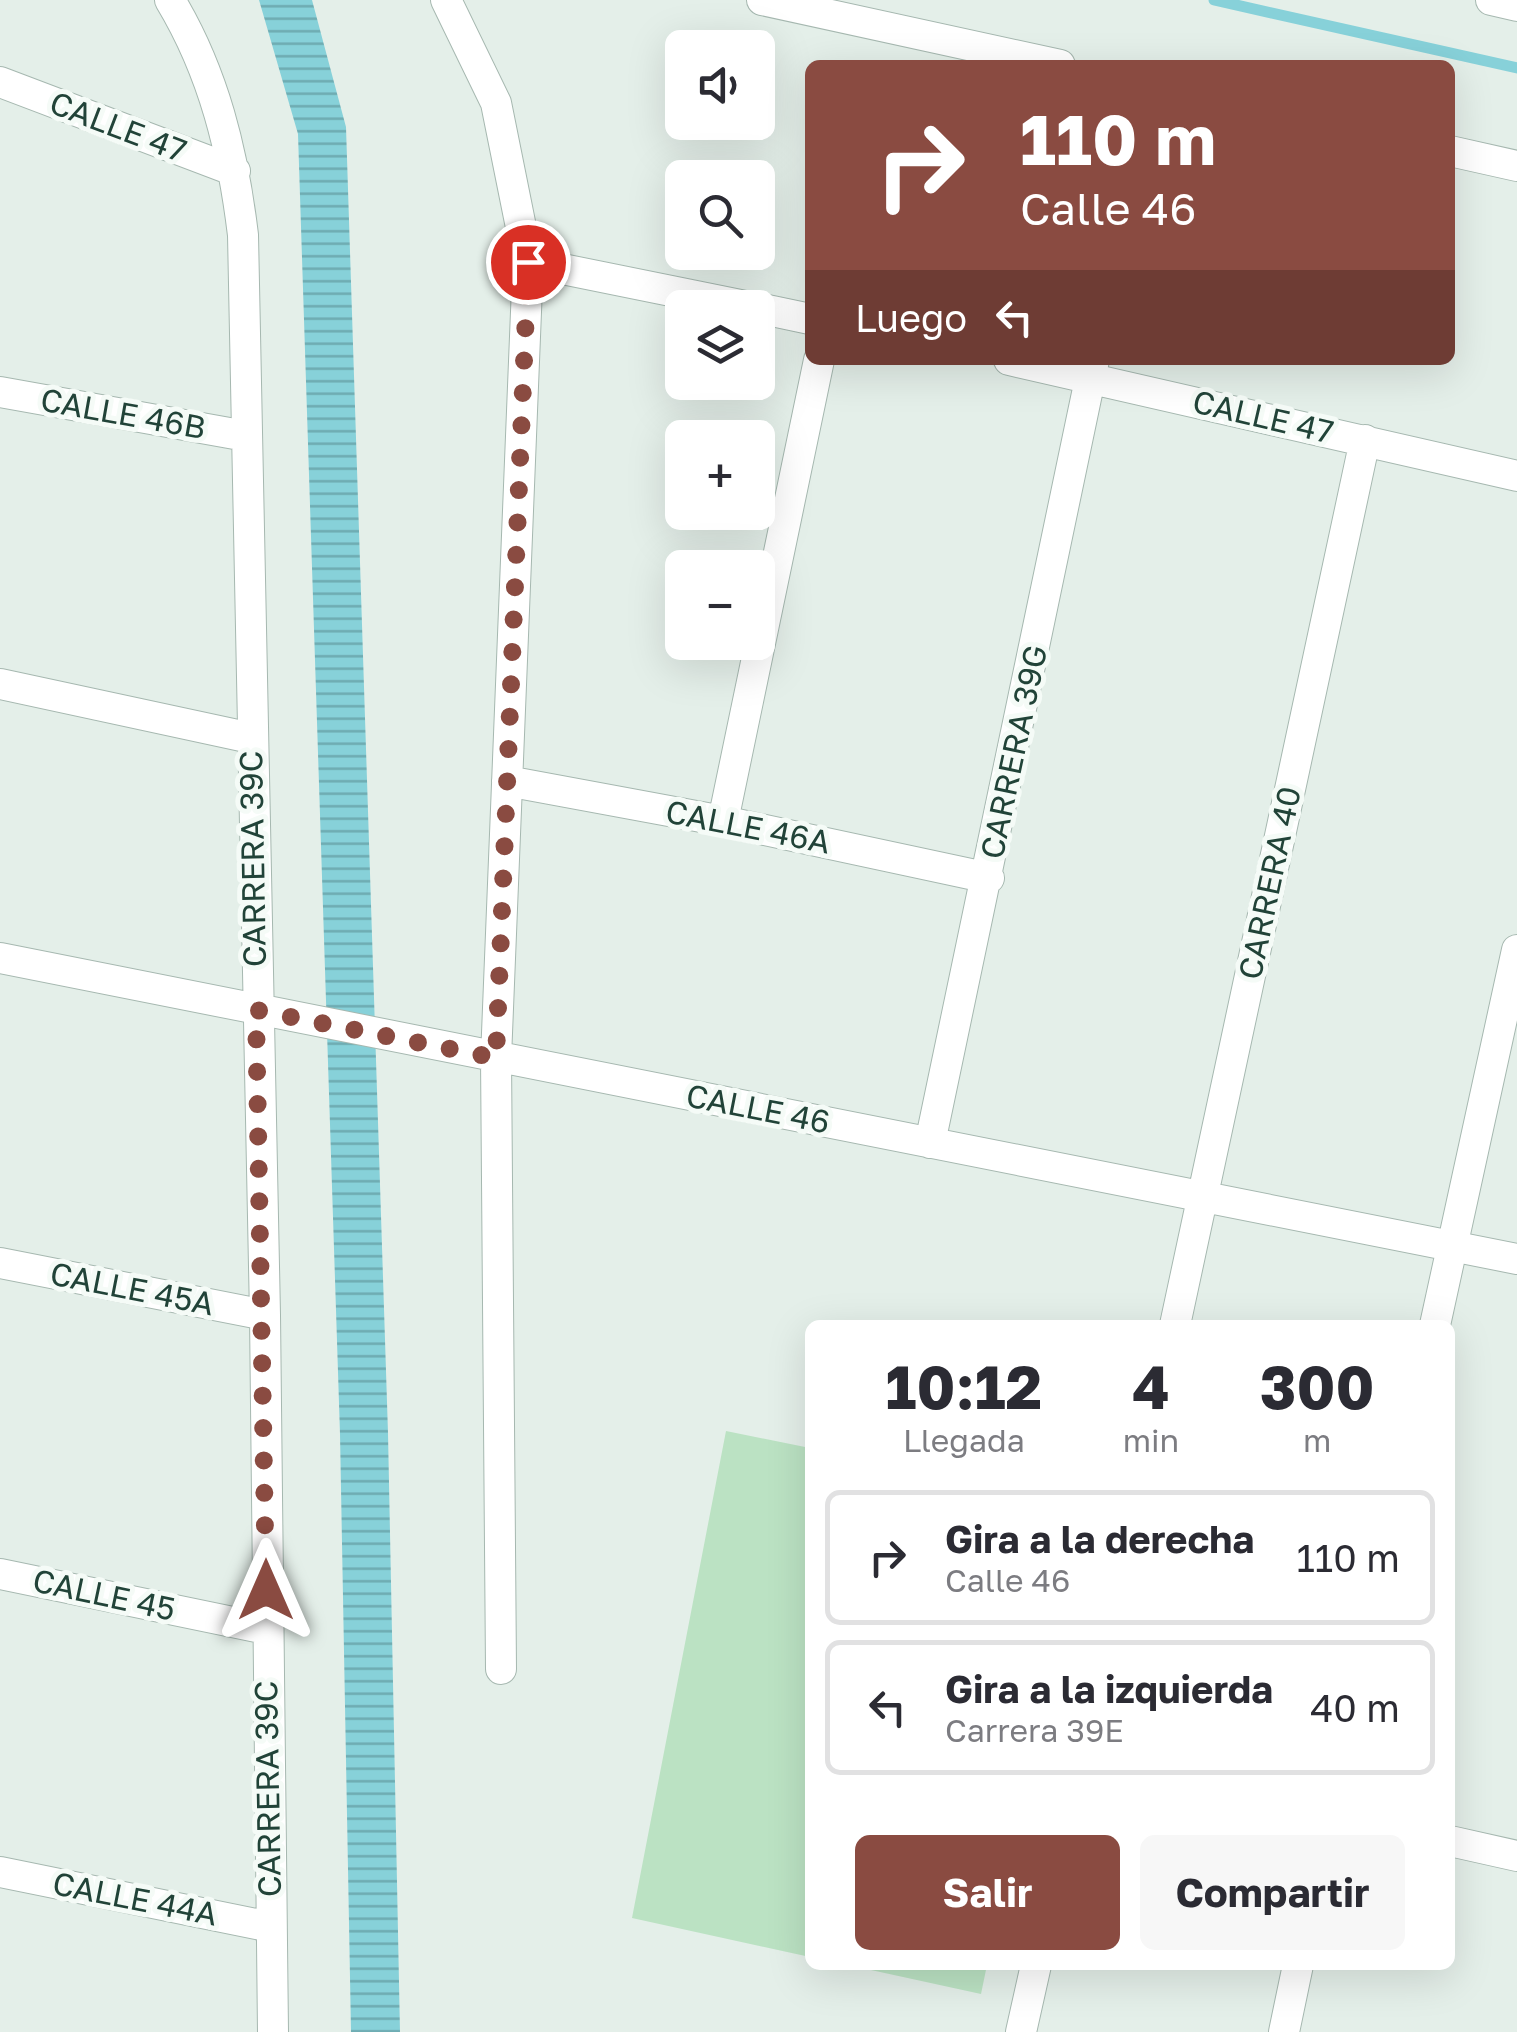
<!DOCTYPE html>
<html lang="es">
<meta charset="utf-8">
<style>
body{margin:0;font-family:"Golos Text",sans-serif;background:#f7f7f7;color:#2b2b33;height:100vh;display:flex;flex-direction:column;font-size:38px;white-space:nowrap}
*{box-sizing:border-box;margin:0}
p{font-size:32px;color:#7c7c81}
.icon{flex:none;width:55px;height:55px;fill:none;stroke:currentColor;stroke-width:2;stroke-linecap:round;stroke-linejoin:round}
.map{position:relative;flex:1;overflow:hidden}
.panel{position:absolute;left:805px;top:1320px;width:650px;height:650px;display:flex;flex-direction:column;background:#fff;border-radius:15px;box-shadow:0 10px 40px #0002}
.panel>*{flex:none}
.top-card{position:absolute;left:805px;top:60px;width:650px;height:305px;border-radius:15px;box-shadow:0 10px 40px #0002;background:#8a4b41;color:#fff;overflow:hidden}
.tools{position:absolute;left:665px;top:30px;display:grid;gap:20px}
.tools a{display:grid;place-items:center;width:110px;height:110px;border-radius:15px;background:#fff;box-shadow:0 10px 40px #0002;font-size:50px}
.pin{position:absolute;display:grid;place-items:center;width:85px;height:85px;color:#fff;margin:-42px;border:5px solid #fff;border-radius:50%;box-shadow:0 2px 10px #0007}
.me{position:absolute;width:110px;margin:-55px;rotate:0deg;stroke-linejoin:round;filter:drop-shadow(0 0 8px #0008)}
.turn{display:flex;align-items:center;gap:35px;height:210px;padding:0 50px;font-size:45px}
.turn .icon{width:130px;height:130px;stroke-width:2.5}
.turn b{display:block;font-size:70px;line-height:85px}
.then{display:flex;align-items:center;height:95px;padding:0 50px;background:#0003;gap:20px;font-size:38px}
.eta{display:flex;justify-content:space-evenly;align-items:center;height:170px;text-align:center}
.eta b{font-size:60px;font-weight:700;line-height:70px}
.action{display:flex;gap:20px;margin-top:auto;padding:20px 50px}
.action a{flex:1;height:115px;border-radius:15px;background:#8a4b41;color:#fff;font-size:40px;font-weight:700;line-height:115px;text-align:center}
.action a+a{background:#f7f7f7;color:#2b2b33}
ul{padding:0;list-style:none}
li{display:flex;align-items:center;gap:30px;height:135px;margin:0 20px 15px;padding:0 30px;border:5px solid #e1e1e2;border-radius:15px}
li div{flex:1}
li b{display:block;font-size:38px}
li em{font-style:normal}
.map>svg:first-child{display:block}
</style>
<div class="map">
<svg width="1517" height="2032" viewBox="0 0 1517 2032">
<defs>
<pattern id="water-rules" width="6" height="5" patternUnits="userSpaceOnUse" patternTransform="scale(2.5)"><rect width="6" height="5" fill="#87d1d9"/><path d="M0 2.5h6" fill="none" stroke="#6eabb1"/></pattern>
</defs>
<rect width="100%" height="100%" fill="#e4efe9"/>
<path fill="#bbe2c3" d="M726,1431L810,1448V1957L632,1918Z
M848,1965H987L981,1994Z"/>
<path fill="url(#water-rules)" d="M259,0H312L346,127L388,1433L400,2032H351L340,1434L298,134Z"/>
<g fill="none" stroke-linecap="round" stroke-linejoin="round">
<path stroke="#87d1d9" stroke-width="11" d="M1214,0L1517,68"/>
<g stroke="#a6b8b0" stroke-width="32">
<path id="minor" d="M170,0C214,73 233,152 243,235L265,1315L273,2032
M446,0L496,103L528,262L496,1058L501,1669
M762,0L1060,65
M1491,0L1517,6
M0,82L235,171
M1450,151L1517,166
M528,262L755,308
M758,308L810,319
M1009,360L1517,476
M0,392L246,436
M0,684L251,738
M507,781L723,821L989,878
M723,821L819,360
M0,958L1517,1259
M930,1143L1094,360
M0,1263L265,1315
M1175,1325L1365,440
M1435,1325L1517,950
M0,1574L266,1629
M1450,1841L1517,1856
M0,1872L271,1927
M1021,2032L1036,1965
M1284,2032L1298,1965"/>
</g>
<use href="#minor" stroke="#fff" stroke-width="30"/>
</g>
<g fill="none" stroke-linecap="round" stroke-linejoin="round">
<path stroke="#8a4b41" stroke-width="18" stroke-dasharray="0 32.4" d="M266,1590L256,1010L496,1058L528,262"/>
</g>
<g text-anchor="middle" stroke-width="10" stroke-linejoin="round" paint-order="stroke">
<g font-size="32" fill="#214338" stroke="#f5fbf7">
<text transform="translate(118 127) rotate(21)" y="11">CALLE 47</text>
<text transform="translate(123 414) rotate(10)" y="11">CALLE 46B</text>
<text transform="translate(1263 417) rotate(13)" y="11">CALLE 47</text>
<text transform="translate(1014 752) rotate(-78)" y="11">CARRERA 39G</text>
<text transform="translate(748 827) rotate(11)" y="11">CALLE 46A</text>
<text transform="translate(253 859) rotate(-91)" y="11">CARRERA 39C</text>
<text transform="translate(1270 883) rotate(-78)" y="11">CARRERA 40</text>
<text transform="translate(758 1109) rotate(11)" y="11">CALLE 46</text>
<text transform="translate(132 1289) rotate(11)" y="11">CALLE 45A</text>
<text transform="translate(104 1595) rotate(12)" y="11">CALLE 45</text>
<text transform="translate(268 1789) rotate(-91)" y="11">CARRERA 39C</text>
<text transform="translate(135 1899) rotate(11)" y="11">CALLE 44A</text>
</g>
</g>
</svg>
<div class="tools">
<a><svg class="icon" aria-label="sound" viewBox="0 0 24 24"><path d="M4 9h4l5-4v14l-5-4H4zM17 9q2 3 0 6"/></svg></a>
<a><svg class="icon" aria-label="search" viewBox="0 0 24 24"><circle cx="10" cy="10" r="6"/><path d="M15 15l6 6"/></svg></a>
<a><svg class="icon" aria-label="layers" viewBox="0 0 24 24"><path d="M12 4l9 5-9 5-9-5zM3 14l9 5 9-5"/></svg></a>
<a>+</a>
<a>−</a>
</div>
<div class="pin" style="left:528px;top:262px;background:#d93025"><svg class="icon" aria-label="arrive" viewBox="0 0 24 24"><path d="M6 21V4h12l-3 4 3 4H6"/></svg></div>
<svg class="me" style="left:266px;top:1590px" viewBox="-20 -20 40 40"><path d="M0-17L14 15 0 8-14 15z" fill="#8a4b41" stroke="#fff" stroke-width="4"/></svg>
<div class="top-card">
<div class="turn"><svg class="icon" aria-label="right" viewBox="0 0 24 24"><path d="M7 20v-9h11M14 6l5 5-5 5"/></svg><div><b>110 m</b>Calle 46</div></div>
<div class="then">Luego<svg class="icon" aria-label="left" viewBox="0 0 24 24"><path d="M17 20v-9H6M10 6l-5 5 5 5"/></svg></div>
</div>
<section class="panel">
<div class="eta">
<div><b>10:12</b><p>Llegada</p></div>
<div><b>4</b><p>min</p></div>
<div><b>300</b><p>m</p></div>
</div>
<ul>
<li><svg class="icon" aria-label="right" viewBox="0 0 24 24"><path d="M7 20v-9h11M14 6l5 5-5 5"/></svg><div><b>Gira a la derecha</b><p>Calle 46</p></div><em>110 m</em></li>
<li><svg class="icon" aria-label="left" viewBox="0 0 24 24"><path d="M17 20v-9H6M10 6l-5 5 5 5"/></svg><div><b>Gira a la izquierda</b><p>Carrera 39E</p></div><em>40 m</em></li>
</ul>
<div class="action"><a>Salir</a><a>Compartir</a></div>
</section>
</div>
